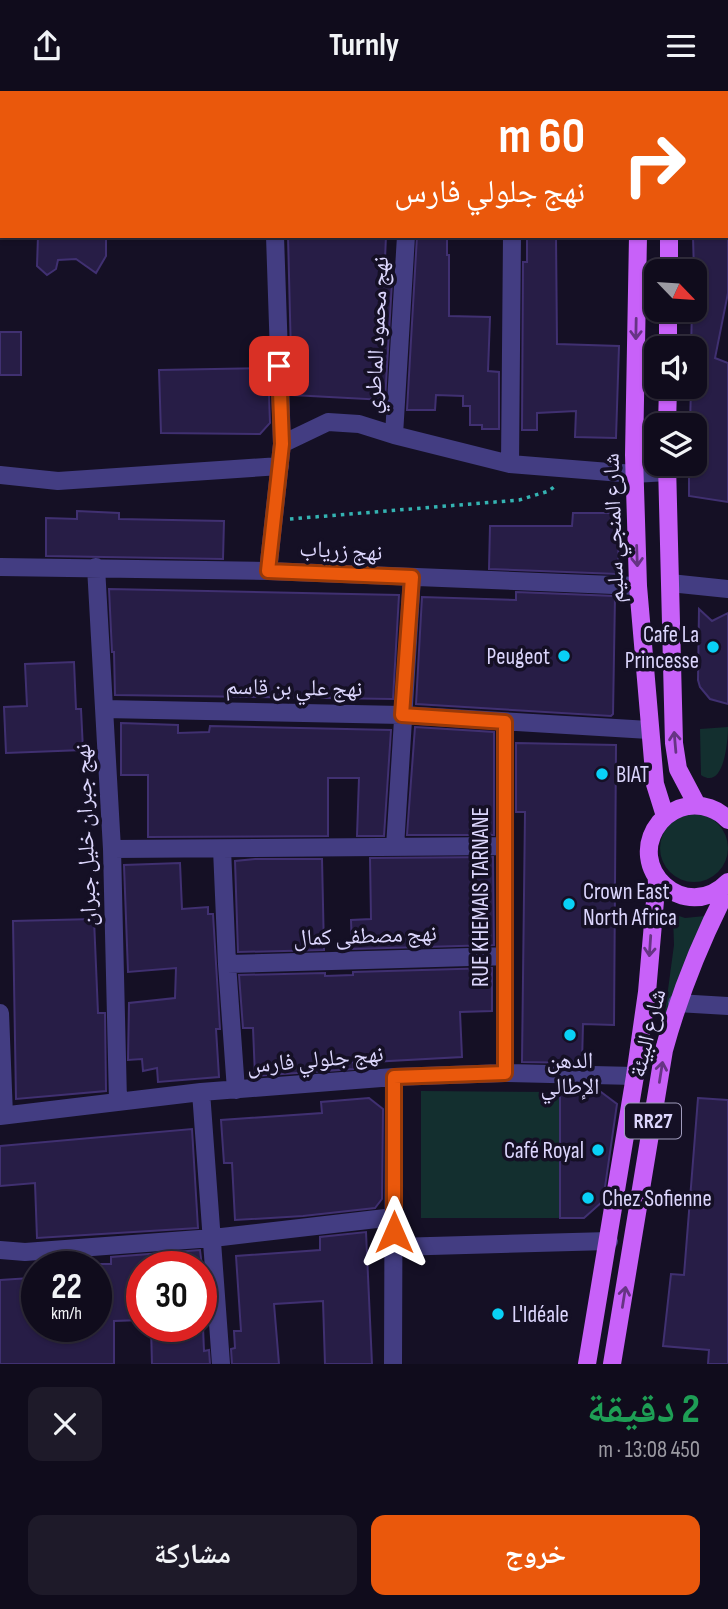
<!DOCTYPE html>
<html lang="ar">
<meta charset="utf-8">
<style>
body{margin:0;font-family:"Sofia Sans Condensed","Noto Naskh Arabic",sans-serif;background:#1e1a29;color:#f1f3f6;direction:rtl;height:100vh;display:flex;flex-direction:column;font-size:26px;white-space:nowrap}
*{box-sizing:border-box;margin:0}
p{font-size:23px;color:#9c9ba3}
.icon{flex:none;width:38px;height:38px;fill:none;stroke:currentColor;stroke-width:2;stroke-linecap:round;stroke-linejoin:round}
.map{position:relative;height:1273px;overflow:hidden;direction:ltr}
.details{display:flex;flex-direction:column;background:#100c1c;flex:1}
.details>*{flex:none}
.hud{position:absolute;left:0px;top:0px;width:728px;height:147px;box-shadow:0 2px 5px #0004,0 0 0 2px #302c3b;direction:rtl;background:#ea580c;color:#fff;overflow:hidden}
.needle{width:46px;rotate:115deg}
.fabs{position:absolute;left:644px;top:168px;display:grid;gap:14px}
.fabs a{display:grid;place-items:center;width:63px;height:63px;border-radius:14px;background:#100c1c;box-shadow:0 2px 5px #0004,0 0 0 2px #302c3b;font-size:35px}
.speed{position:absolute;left:21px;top:1160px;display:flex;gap:14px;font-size:35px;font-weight:700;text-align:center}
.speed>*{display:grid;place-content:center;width:91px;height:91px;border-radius:50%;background:#100c1c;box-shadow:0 2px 5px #0004,0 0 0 2px #302c3b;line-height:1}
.speed small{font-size:18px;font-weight:400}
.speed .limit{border:10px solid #d22;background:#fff;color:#111}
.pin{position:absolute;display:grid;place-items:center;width:60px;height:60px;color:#fff;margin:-30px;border-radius:14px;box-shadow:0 4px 10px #0006}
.me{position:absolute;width:77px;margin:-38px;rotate:0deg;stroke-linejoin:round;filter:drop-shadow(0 0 5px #0008)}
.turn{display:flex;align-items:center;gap:24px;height:147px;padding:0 28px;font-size:32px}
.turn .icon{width:91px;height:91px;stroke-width:2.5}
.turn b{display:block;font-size:49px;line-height:60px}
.round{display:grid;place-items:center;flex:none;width:74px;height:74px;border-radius:14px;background:#1e1a29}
.summary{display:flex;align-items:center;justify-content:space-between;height:119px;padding:0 28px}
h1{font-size:42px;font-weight:700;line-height:52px;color:#1e9e55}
.action{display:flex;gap:14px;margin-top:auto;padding:14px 28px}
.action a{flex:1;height:80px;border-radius:14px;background:#ea580c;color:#fff;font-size:28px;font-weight:700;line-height:80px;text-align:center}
.action a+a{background:#1e1a29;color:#f1f3f6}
header{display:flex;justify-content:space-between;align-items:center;height:91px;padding:0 28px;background:#100c1c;font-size:32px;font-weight:700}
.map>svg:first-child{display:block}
</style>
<header><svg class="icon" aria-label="menu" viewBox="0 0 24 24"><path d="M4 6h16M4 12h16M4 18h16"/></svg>Turnly<svg class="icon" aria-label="share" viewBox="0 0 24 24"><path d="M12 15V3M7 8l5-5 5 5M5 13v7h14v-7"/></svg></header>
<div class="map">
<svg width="728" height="1273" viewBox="0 0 728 1273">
<rect width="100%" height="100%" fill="#151025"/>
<path fill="#132f2f" d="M728,636C728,650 724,700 701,684L700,638Z
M660 757a34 34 0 1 1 68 0a34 34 0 1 1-68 0Z
M673,823L685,827L705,825L663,936L674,854Z
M421,1000L560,1001V1127H421Z"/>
<path fill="#271d46" stroke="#403071" stroke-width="2" d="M38,145H106V165L96,182L76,168L58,169L56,178L47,184L37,175Z
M288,145H386L384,191H392L385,309L292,304Z
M417,145H447V164H449V225L490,226L488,280L499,281V338H482V334H470V315H463V305L436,304L435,319H407Z
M527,145H556L557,253L619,255L616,347L575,346L576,320L537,322V339H522L523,171H527Z
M693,145H728V202L715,267L728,272V411L689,405V373H695V334H690L691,296H695V257H691L692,219H695Z
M0,241H21V284H0Z
M268,277L270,332L260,343L161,342L159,279Z
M77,420L119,422V428L224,430L223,468L46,465V427L77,428Z
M573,422H619L618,483L489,478L490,435H572Z
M109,498L399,504L393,608L115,604L114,561H112Z
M516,501L615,505L613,623L611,625L416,613L422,506L516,509Z
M699,518L712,530L728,522V613L710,608L700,596L698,589Z
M74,571L76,618H81L83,659L6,662L4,616L27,615L25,573Z
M121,632L178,634V642L209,641L210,635L391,639L384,745H357L359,687H328V745L148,746V684H121Z
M415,636L494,641V744H407Z
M516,652L616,654L614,934L583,933L582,972L522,971L525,721H516Z
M493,766L494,854L352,858L351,829L371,828L370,767Z
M255,768H322L324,859L238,861L235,770Z
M180,772L182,818L208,816V823H213L220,938H216L219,986L158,991L157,977L143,980L142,968L128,969L129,912L175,907L176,877L128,881L124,774Z
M94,828L98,922H105L106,1000L16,1008L13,830Z
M492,877V920L460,921L462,966L353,972L354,978L255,985L253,937H243L239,884L325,882V885L353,884V881Z
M560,1001H601L617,1013L603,1110L584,1127H560Z
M369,1007L383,1018L382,1108L375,1117L303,1125L235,1129L232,1072H224L221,1029L322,1022L321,1011Z
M698,1007L728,1009V1273H708L709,1259L663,1255L671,1183L684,1184Z
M192,1038L198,1137L37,1147L35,1092L0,1095V1055Z
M366,1141L372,1273H325L323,1210L274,1213L279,1273H232L231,1258L235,1257L234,1240H241L236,1165L320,1159V1146Z
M200,1159L202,1176H142V1229L114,1230V1273H0V1189L30,1187L32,1236H96V1173H111V1166Z
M151,1236H203L204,1260L209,1259L210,1273H152Z"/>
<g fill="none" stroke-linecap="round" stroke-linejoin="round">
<path stroke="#34b3b2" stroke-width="3.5" stroke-dasharray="3.5 5" stroke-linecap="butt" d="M290,428L519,409L549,400L555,395"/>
<path stroke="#433d82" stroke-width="18" d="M408,0V2
M526,0V2
M274,2V0
M726,47H728
M0,91H2
M394,344L406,145
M282,353L328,331L359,333L394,344L510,373L634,383L667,381
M510,373L512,145
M0,384L58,390L280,375
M0,476L268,480L638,495
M96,476L112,758L118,1010
M268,480L282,353L275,145
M670,492L728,498
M104,618L402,624L649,639
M395,756L412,486
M112,758L505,755
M222,758L227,873L236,999
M227,873L505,865
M677,912L728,915
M0,922L4,1024
M505,982V631
M201,1001L221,1273
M0,1025L201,1001L394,986L505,982L635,985
M395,1156L609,1150
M0,1159L25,1161L213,1147L394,1126
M393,1273L394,986"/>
<path stroke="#c861f9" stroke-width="18" d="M640,0V2
M669,0V2
M638,145L634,364L638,495L655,693L665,725
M669,180V145
M668,257V219
M667,334L668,296
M667,373L674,652L678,678L697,714
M728,729C718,718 703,713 688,715C677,717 668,722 660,731C623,777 686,834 728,791
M587,1273L635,985L647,901L657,787
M612,1273L664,959C680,901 701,849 728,797"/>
</g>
<defs><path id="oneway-shaft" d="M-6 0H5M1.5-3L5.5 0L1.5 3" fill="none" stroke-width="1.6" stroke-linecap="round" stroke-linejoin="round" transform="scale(1.75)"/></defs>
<g stroke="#663484">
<use href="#oneway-shaft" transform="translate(636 238) rotate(91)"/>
<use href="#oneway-shaft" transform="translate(637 465) rotate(88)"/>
<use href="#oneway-shaft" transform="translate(675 651) rotate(-95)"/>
<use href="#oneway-shaft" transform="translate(650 855) rotate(94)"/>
<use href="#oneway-shaft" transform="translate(661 981) rotate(-81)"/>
<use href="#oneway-shaft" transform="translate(624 1206) rotate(-81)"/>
</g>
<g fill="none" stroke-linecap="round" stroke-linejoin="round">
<g stroke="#983908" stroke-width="18">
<path id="route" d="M279,275L282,353L268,480L412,486L402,624L505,631V982L394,986V1141"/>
</g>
<use href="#route" stroke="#ea580c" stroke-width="12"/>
</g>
<g fill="#09d1f6" stroke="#151025" stroke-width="2.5">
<circle cx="713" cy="556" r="7"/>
<circle cx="564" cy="565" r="7"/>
<circle cx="602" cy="683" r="7"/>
<circle cx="569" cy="813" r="7"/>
<circle cx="570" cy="944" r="7"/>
<circle cx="598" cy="1059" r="7"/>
<circle cx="588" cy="1107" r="7"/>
<circle cx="498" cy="1223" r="7"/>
</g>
<g text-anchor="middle" stroke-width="7" stroke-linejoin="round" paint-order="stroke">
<rect fill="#151025" stroke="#a09bbc" stroke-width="2" x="625" y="1012.5" width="56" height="35" rx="5"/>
<g font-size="21" font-weight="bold" fill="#dcd6fd">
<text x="653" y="1037">RR27</text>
</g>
<g font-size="23" fill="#dcd6fd" stroke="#151025">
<text transform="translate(376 244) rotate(-87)" y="8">نهج محمود الماطري</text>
<text transform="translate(613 437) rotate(-92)" y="8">شارع المنجي سليم</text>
<text transform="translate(341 459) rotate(3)" y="8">نهج زرياب</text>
<text transform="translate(294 596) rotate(1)" y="8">نهج علي بن قاسم</text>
<text transform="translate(85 744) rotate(-92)" y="8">نهج جبران خليل جبران</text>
<text transform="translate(480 806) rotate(-90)" y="8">RUE KHEMAIS TARNANE</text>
<text transform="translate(365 844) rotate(-2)" y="8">نهج مصطفى كمال</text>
<text transform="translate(647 942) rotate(-76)" y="8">شارع البيئة</text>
<text transform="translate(315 968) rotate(-5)" y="8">نهج جلولي فارس</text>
</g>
<g font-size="23" fill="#dcd6fd" stroke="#151025" text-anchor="start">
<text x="699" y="551" text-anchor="end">Cafe La<tspan x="699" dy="26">Princesse</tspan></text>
<text x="550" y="573" text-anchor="end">Peugeot</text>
<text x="616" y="691">BIAT</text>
<text x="583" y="808">Crown East<tspan x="583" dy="26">North Africa</tspan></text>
<text x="570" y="977" text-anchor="middle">الدهن<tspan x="570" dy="26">الإطالي</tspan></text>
<text x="584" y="1067" text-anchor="end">Café Royal</text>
<text x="602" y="1115">Chez Sofienne</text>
<text x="512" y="1231">L'Idéale</text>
</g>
</g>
</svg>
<div class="fabs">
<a><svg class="needle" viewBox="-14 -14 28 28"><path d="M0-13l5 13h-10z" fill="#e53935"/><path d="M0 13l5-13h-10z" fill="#9c9ba3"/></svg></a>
<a><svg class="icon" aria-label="sound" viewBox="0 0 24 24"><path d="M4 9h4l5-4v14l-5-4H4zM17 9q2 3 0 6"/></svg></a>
<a><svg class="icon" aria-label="layers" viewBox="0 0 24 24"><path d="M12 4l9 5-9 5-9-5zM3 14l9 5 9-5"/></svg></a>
</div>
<div class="speed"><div>22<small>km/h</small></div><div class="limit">30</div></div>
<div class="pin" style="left:279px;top:275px;background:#d93025"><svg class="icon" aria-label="arrive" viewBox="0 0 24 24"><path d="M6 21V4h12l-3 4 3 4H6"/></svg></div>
<svg class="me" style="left:394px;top:1141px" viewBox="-20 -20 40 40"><path d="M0-17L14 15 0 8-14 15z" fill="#ea580c" stroke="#fff" stroke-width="4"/></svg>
<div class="hud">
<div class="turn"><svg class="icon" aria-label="right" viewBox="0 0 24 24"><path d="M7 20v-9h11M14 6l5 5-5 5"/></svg><div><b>60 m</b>نهج جلولي فارس</div></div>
</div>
</div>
<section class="details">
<div class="summary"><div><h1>2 دقيقة</h1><p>450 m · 13:08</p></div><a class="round"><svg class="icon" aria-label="close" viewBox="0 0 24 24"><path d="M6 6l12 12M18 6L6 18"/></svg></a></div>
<div class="action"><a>خروج</a><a>مشاركة</a></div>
</section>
